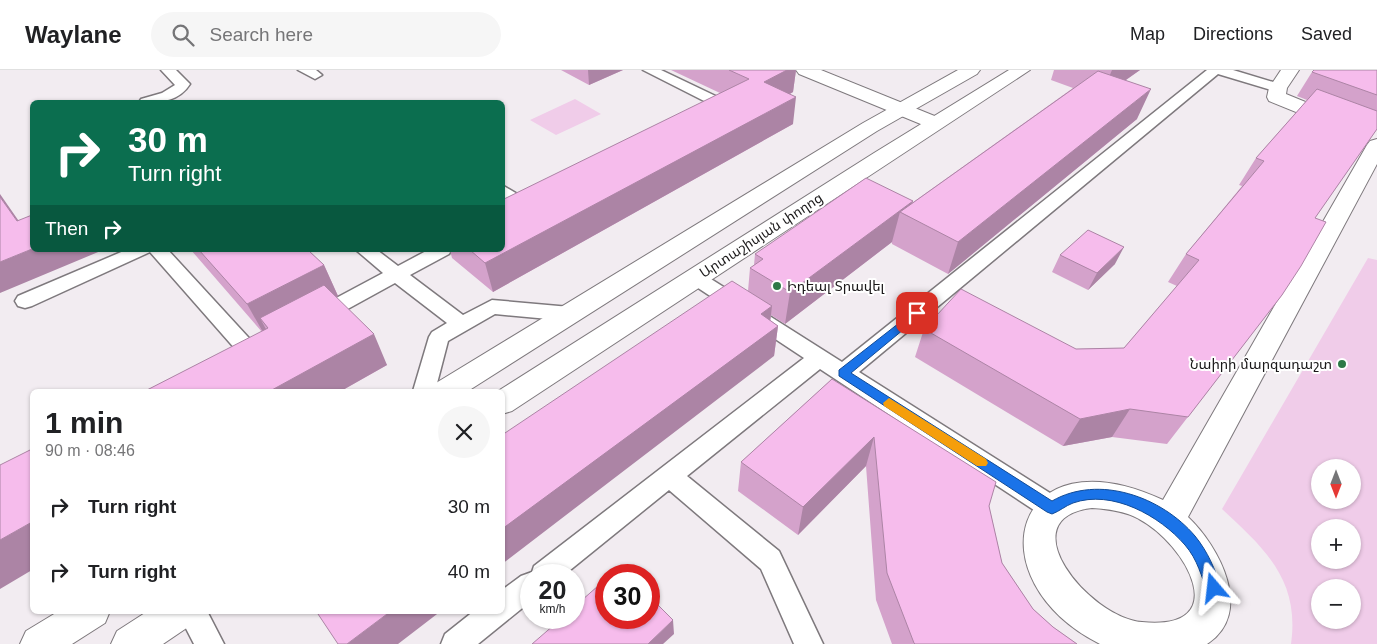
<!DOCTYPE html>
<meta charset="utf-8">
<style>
body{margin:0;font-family:Arial,"Noto Sans Armenian",sans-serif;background:#f6f6f6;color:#202124;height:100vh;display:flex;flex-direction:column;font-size:19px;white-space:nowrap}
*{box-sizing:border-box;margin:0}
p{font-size:16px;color:#757577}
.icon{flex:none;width:28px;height:28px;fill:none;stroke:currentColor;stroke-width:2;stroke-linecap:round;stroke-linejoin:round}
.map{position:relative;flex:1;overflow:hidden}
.panel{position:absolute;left:30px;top:319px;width:475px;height:225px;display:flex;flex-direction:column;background:#fff;border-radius:8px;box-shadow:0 1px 4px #0004}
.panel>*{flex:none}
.top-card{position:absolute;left:30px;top:30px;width:475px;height:152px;border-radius:8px;box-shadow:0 1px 4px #0004;background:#0b6e4f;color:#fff;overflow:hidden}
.needle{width:32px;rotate:180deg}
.fabs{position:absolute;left:1311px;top:389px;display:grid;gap:10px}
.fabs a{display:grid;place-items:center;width:50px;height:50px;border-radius:50%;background:#fff;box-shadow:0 1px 4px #0004;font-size:25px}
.speed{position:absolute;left:520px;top:494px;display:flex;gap:10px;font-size:25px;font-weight:700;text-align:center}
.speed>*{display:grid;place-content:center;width:65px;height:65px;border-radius:50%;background:#fff;box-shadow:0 1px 4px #0004;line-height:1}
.speed small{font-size:12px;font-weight:400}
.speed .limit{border:8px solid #d22;background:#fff;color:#111}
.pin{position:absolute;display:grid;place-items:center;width:42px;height:42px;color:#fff;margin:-21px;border-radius:10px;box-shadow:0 2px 8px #0006}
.me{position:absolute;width:55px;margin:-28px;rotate:343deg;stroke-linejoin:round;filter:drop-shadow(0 0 4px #0008)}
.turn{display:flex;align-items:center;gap:18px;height:105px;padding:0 15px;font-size:22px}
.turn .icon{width:65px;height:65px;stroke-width:2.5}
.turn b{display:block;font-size:35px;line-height:42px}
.then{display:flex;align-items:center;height:48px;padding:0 15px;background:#0003;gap:10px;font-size:19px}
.round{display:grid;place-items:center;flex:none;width:52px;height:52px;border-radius:26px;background:#f6f6f6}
.head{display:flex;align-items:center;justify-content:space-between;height:85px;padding:0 15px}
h1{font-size:30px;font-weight:700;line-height:38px}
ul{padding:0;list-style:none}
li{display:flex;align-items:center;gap:15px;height:65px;padding:0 15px}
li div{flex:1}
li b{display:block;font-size:19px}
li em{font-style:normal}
header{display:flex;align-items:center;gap:30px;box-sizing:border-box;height:70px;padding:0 25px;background:#fff;border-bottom:1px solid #e0e0e0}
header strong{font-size:24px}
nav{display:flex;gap:28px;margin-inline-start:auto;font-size:18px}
.search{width:350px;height:45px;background:#f6f6f6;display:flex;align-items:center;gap:12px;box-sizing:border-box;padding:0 18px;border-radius:28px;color:#757577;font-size:19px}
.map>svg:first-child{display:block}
</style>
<header>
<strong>Waylane</strong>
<div class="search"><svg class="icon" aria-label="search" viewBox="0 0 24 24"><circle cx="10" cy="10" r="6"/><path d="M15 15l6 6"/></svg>Search here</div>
<nav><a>Map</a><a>Directions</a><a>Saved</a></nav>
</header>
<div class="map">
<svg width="1377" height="574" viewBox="0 0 1377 574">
<rect width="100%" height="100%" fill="#f2ecf1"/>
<path fill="#f0cce9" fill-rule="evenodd" d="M575,29L601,44L556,65L530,50Z
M1368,188L1377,190V574H1291C1300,510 1265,479 1222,439ZM1320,398H1352V430H1320ZM1320,458H1352V490H1320ZM1320,518H1352V550H1320Z"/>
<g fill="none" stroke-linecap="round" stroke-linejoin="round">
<g stroke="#7e797d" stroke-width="3">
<path id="service" d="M161,0H176L190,14C178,33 159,32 139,32L141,29L162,23L175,15Z
M298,0H316L322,5L315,9Z
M643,0H661L726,31L728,34L711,45H701L699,42L710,34Z
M1207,0H1233L1283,15L1285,18L1278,22L1218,4L859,302L1061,430L1065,438L1061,446L1052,449L1043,446L820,299L687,406L779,481L823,574H794L761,499L669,420L564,505H531V531L478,574H441L445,564L474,541H502V520L521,506L532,502L534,496L804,288L689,212L686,208L689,204L696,202L703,204L842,292Z
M502,115L531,132L534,136L531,140H519L502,128Z
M126,180H168L258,278L262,283C256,293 241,298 230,295L227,289L230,283L237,281L150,182L32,236L25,238L18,236L15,231L18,226Z
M356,180H377L398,196L428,180H451L449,184L410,205L463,245L492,230L570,237L577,239L580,244L577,249L570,251L495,244L448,271L435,321H413L429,267L432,262L447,253L395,213L324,252L317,254L310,252L307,247L310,242L383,203Z
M177,541H207L224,574H194Z"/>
</g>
<g stroke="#7e797d" stroke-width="2">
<path id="minor" d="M1281,0H1299L1287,18L1286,24L1342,47L1345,51L1342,55H1328L1269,31L1267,27L1269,18Z
M1377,69V94L1188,447C1219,476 1255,543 1207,574H1100C972,509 1013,360 1163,430L1367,75L1370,71ZM1092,438C1108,439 1125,441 1139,449C1186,474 1235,561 1142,552C1088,547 1008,448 1092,438Z"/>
</g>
<g stroke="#7e797d" stroke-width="2">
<path id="tertiary" d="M796,0H821L942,49L945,53L942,57H928L799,4Z"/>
</g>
<g stroke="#7e797d" stroke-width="2">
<path id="secondary" d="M958,0H980L977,4L877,61L468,321H432L436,313L863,53Z
M1009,0H1030L512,341L502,344V321H498L874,83Z
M59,541H110L105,553L72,574H20L26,561Z
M148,541H199L194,553L163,574H111L117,561Z"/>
</g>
<use href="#service" fill="#fff" fill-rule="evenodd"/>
<use href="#minor" fill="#fff" fill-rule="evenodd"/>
<use href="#tertiary" fill="#fff" fill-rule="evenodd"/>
<use href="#secondary" fill="#fff" fill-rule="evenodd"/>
</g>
<path fill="#d4a2cb" d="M561,0H623L589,15Z
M671,0H796L793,22L790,24L793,54L493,222L452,188L450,180H502L720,23Z
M1054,0H1140L1126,10L1137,49L948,204L892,174V172L785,254L771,245L770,250L778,256L774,286L748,221L750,198L754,195L755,184L912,133L1073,18L1051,10Z
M1377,0V59L1315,148L1282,225L1167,374L1112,367L1063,376L915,287L924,259L1076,279L1124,278L1177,216L1168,212L1186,184L1242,116L1239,115L1256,88L1307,30L1297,26L1312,2Z
M191,180H308L324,195L338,226L336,227L387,295L341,321H145L262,262Z
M1060,185L1115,194L1088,220L1052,202Z
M832,309L989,436L1002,493L1033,539L1053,557L1077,574H892L876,530L866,396L798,465L738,421L741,392Z"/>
<path fill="#ac84a5" d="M588,0H623L589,15Z
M787,0H796L793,22L762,39L764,12Z
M1112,0H1140L1100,28Z
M1151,19L1137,49L948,204L958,172Z
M796,27L793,54L493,222L485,193Z
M0,124L32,170L17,151L0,127Z
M913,131L909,147L900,142L892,172L785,254L790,222Z
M1124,177L1115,194L1088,220L1097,203Z
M32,179V180H103L0,223V192Z
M324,195L338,226L270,261L260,248L268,263L264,264L247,234Z
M772,236L769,262L778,256L774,286L502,494V459L761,244Z
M374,264L387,295L341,321H270Z
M1130,339L1112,367L1063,376L1080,349Z
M874,367L866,396L798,465L803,437Z
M32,452V500L0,519V470Z
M391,541H441L398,574H347Z
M673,550L674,564L663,574H648Z"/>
<path fill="#f6bcec" stroke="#ac84a5" d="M729,0H787L764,12L796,27L485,193L470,180H502V130L749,9Z
M1314,0H1377V25L1312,2Z
M1098,1L1151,19L958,172L900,142Z
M1317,19L1377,41V59L1315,148L1326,152L1301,196L1282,225L1188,347L1130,339L1080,349L924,259L961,219L1076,279L1124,278L1199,190L1186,184L1264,91L1256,88Z
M866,108L913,131L790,222L750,198L763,189L755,184Z
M0,127L17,151L32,145V179L0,192Z
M1088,160L1124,177L1097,203L1060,185Z
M199,180H308L324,195L247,234Z
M732,211L772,236L761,244L778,256L502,459V365Z
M324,215L374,264L270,321H145L268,258L260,248Z
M832,309L996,412L989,436L1002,493L1033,539L1053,557L1077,574H915L914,573L887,503L874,367L803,437L741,392Z
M32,379V452L0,470V395Z
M619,498L627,505H611Z
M606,509V548H649V526L673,550L648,574H532L562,548H574V537Z
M316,541H391L347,574H338Z"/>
<path fill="#1a73e8" stroke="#114b97" d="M917,239L923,243L921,245L851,303L1052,431C1099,404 1162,427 1195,466C1208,482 1215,499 1221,518L1219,523L1214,525L1208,523C1201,506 1198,490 1185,475C1160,446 1112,419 1073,433C1065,436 1060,441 1052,444L1047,442L839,306V300Z"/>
<path fill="#f59e0b" d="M889,328L986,389L988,393L986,396H977L884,336L883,333Z"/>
<g fill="#2d7947" stroke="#fff" stroke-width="2">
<circle cx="777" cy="216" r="5"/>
<circle cx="1342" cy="294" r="5"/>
</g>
<g text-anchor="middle" stroke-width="4" stroke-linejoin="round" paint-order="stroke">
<g font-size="14" fill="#1a1819" stroke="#fff">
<text transform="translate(761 165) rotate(-33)" y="5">Արտաշիսյան փողոց</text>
</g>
<g font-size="14" fill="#1a1819" stroke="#fff" text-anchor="start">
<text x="787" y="221">Իդեալ Տրավել</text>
<text x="1332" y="299" text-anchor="end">Նաիրի մարզադաշտ</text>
</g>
</g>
</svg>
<div class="fabs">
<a><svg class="needle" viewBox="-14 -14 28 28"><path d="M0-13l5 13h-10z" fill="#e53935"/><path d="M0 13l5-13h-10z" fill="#757577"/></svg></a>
<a>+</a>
<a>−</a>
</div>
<div class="speed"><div>20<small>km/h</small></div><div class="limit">30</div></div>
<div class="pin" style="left:917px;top:243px;background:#d93025"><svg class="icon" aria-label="arrive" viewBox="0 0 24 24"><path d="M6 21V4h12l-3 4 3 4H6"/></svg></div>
<svg class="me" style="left:1214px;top:518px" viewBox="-20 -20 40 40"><path d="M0-17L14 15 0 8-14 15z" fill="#1a73e8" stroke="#fff" stroke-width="4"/></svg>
<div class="top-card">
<div class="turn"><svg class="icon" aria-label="right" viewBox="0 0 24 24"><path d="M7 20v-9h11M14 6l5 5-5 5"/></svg><div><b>30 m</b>Turn right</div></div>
<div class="then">Then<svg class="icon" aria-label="right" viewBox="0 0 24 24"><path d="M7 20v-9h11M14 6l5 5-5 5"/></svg></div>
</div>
<section class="panel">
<div class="head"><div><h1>1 min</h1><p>90 m · 08:46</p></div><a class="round"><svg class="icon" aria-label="close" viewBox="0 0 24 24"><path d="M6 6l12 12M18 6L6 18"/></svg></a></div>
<ul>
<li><svg class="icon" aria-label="right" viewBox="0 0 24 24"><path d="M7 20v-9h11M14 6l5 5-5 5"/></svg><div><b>Turn right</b></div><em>30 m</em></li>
<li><svg class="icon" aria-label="right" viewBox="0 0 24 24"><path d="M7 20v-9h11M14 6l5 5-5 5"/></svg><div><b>Turn right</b></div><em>40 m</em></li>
</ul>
</section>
</div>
